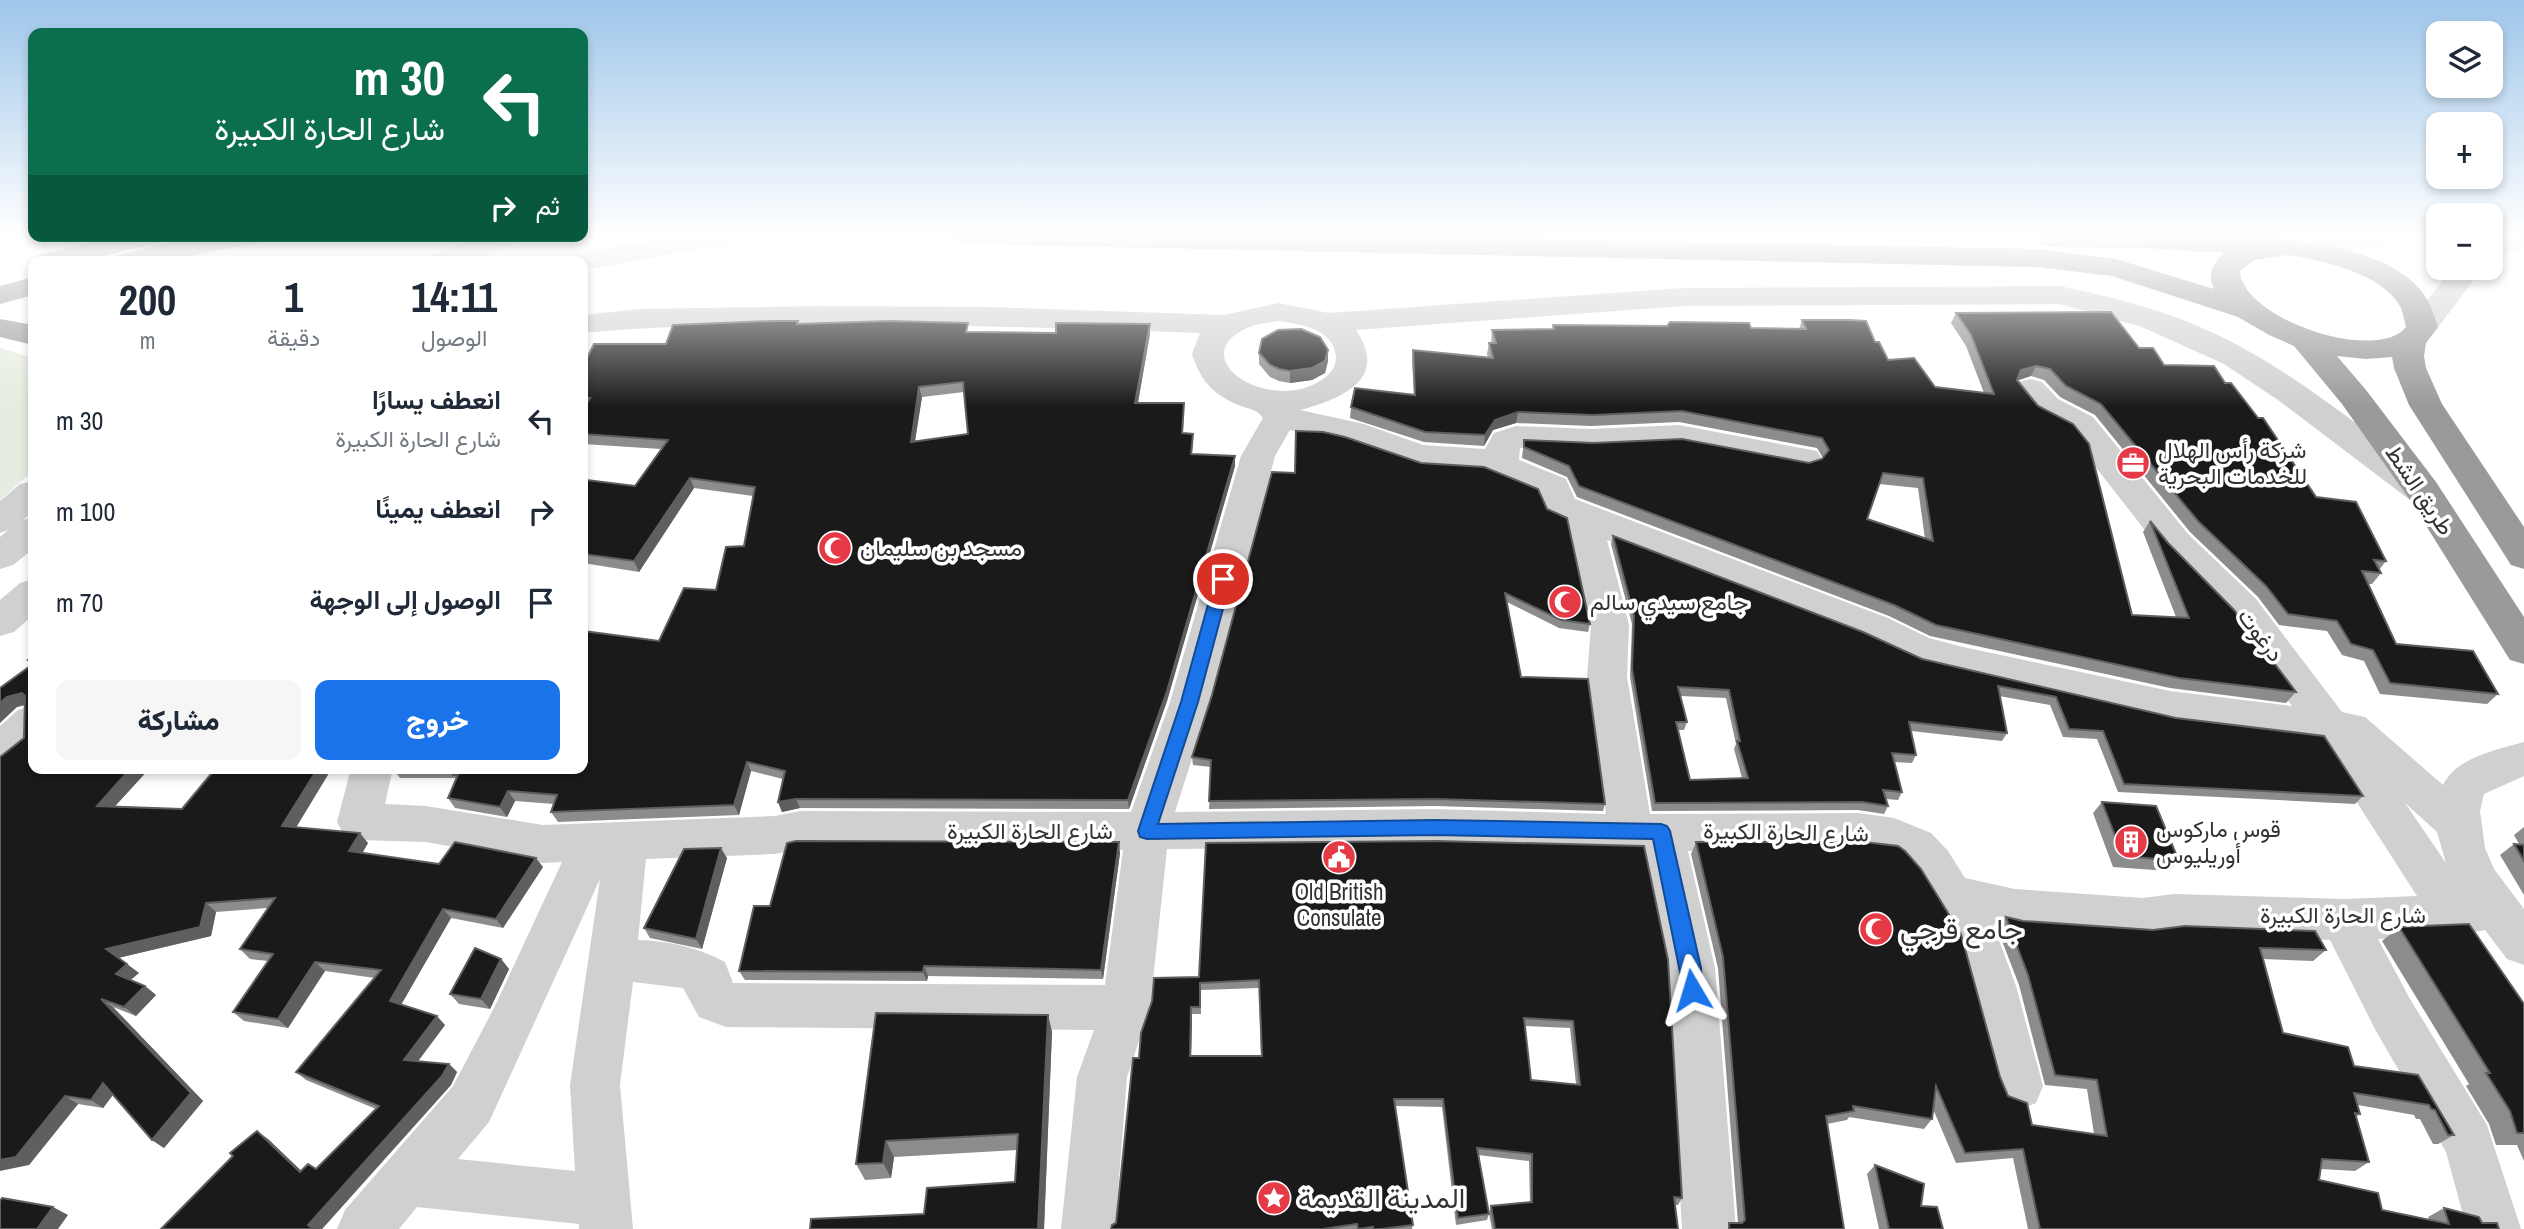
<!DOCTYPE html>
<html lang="ar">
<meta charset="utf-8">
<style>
body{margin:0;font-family:"Archivo Narrow",Vazirmatn,sans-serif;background:#f6f6f7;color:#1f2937;direction:rtl;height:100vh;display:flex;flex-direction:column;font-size:26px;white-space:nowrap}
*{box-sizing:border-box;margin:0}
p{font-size:23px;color:#747a83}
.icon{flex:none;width:38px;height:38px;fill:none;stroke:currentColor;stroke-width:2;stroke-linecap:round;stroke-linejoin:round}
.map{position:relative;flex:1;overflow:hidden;direction:ltr}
.details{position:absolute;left:28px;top:256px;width:560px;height:518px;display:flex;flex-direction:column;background:#fff;border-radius:14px;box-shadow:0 4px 10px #0003;direction:rtl}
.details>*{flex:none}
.banner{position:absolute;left:28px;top:28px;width:560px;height:214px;border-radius:14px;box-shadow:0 4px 10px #0003;direction:rtl;background:#0b6e4f;color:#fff;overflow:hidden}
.fabs{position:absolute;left:2426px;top:21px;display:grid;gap:14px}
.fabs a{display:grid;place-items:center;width:77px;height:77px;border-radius:14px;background:#fff;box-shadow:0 4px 10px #0003;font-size:35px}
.pin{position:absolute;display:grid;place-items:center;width:60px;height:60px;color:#fff;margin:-30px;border:4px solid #fff;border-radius:50%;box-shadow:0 2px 7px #0007}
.me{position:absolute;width:77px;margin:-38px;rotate:353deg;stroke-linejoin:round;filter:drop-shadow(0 0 5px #0008)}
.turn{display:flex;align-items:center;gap:24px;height:147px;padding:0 28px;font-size:32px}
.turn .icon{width:91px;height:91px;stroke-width:2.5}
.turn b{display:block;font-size:49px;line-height:60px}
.then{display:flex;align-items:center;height:66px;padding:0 28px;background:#0003;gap:14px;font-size:26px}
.eta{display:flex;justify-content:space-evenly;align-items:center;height:119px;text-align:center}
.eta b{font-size:42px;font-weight:800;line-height:49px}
.action{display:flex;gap:14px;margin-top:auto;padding:14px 28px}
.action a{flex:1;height:80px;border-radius:14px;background:#1a73e8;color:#fff;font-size:28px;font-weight:800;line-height:80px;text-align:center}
.action a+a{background:#f6f6f7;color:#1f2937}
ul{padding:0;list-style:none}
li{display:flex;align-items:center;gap:21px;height:91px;padding:0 28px}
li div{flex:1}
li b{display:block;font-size:26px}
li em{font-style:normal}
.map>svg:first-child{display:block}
</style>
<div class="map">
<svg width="2524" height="1229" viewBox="0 0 2524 1229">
<rect width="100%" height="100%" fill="#fff"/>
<path fill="#e6ecdf" d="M0,348L33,358V471L0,500Z"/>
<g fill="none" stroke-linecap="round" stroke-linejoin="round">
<path fill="#d0d0d0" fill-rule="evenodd" d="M680,235H742L737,241L727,244L583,270V261H568L573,255L583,252Z
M2340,235H2396L2391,241L2313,258L2303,255L2298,249L2303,243Z
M2501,235H2524V246L2490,260V240Z
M480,236H521L517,242L470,261H428L433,255Z
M2453,268H2483L2433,334L2422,336L2411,334L2406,327Z
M2060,286C2114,297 2168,311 2218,335C2297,373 2364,432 2436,482L2441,491L2436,500L2423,503L2410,500L2278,400L2224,364L2142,327L2060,304L1683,306L1356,330C1390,380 1340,399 1300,410L1364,424L1423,445L1485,449L1494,433L1516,426L1591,429L1679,425L1817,451L1822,459L1817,467L1805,471L1679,447L1591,451L1520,448L1519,460L1566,479L1575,499L1888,618L1929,638L1963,647L2170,691L2292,706L2228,619L2162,552L2069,433L2034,415L2014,389L2018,382L2030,379L2042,382L2058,399L2093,417L2188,534L2256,599L2342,712L2365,717L2443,785C2457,757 2496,750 2524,742V776L2484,794L2480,811L2485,848L2494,869L2524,909V965L2507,959L2485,930L2455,935L2378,939L2410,999L2487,1125L2521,1229H2467L2446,1152L2376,1031L2330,940L2174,934L2143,938L2015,929L1993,924L2016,986L2043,1086L2036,1103L2018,1110L2000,1103L1993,1086L1955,944L1916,879L1900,860L1892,855L1858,851H1688L1715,968L1736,1229H1682L1667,968L1643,852L1435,847L1167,849L1150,1008L1127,1077L1115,1229H1061L1077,1077L1094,1030L726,1027L699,1017L683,988L633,982L620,1085L633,1229H579V1224L417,1207L399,1229H337L345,1210L453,1086L494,1008L562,862L543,863L426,842L359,840L344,835L337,822L351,768H393L385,804L426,806L543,825L775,816L800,811L1131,812L1170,702L1241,456L1263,418C1257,410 1253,410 1244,407C1216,397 1201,383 1192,354L1200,333C1058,328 916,323 774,325C710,326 647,326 583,333V315L639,309L821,306L988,307L1224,315L1278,303L1329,313L1683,288ZM1278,321C1301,324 1334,329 1336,357C1336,367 1331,373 1323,379C1270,416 1182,358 1247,328C1256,324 1268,323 1278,321ZM1290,430L1345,442L1420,468L1483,472L1538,495L1546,515L1567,524L1591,625L1587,677L1606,814L1435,809L1175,812L1210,702L1275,456ZM1607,540L1860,638L1918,665L2170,723L2318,742L2417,896L2344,899L2174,894L2143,898L2015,889L1965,878L1948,851L1931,833L1894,818L1858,813L1650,814L1627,677L1629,625ZM2405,803L2437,832L2446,863ZM800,849L1123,850L1105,985L733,983L725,962C697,947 669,941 638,940L646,859L775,854ZM600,879L570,1085L575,1171L458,1159L489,1122Z
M33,481V512L23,520L33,517V549L13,565L0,569V537L8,530L0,533V501L20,484Z
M33,579V615L14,632L0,636V600L20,583Z
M33,706V746L15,762L0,767V726L18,710Z"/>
<path fill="#9a9a9a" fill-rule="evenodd" d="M951,235H1363L2038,249L2116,259L2214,289C2207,275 2213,263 2224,253L2145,248L2050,247L2040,244L2035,238L2038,235C2130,235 2350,218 2416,285C2428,297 2433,311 2438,327L2426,343L2424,356L2426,368L2442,404L2524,527V569L2511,565L2409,405L2394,368L2392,357L2366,359L2337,356L2366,390L2436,482L2524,617V664L2510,660L2410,500L2342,404L2294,346L2269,335L2238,317L2112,276L2038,267L966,244L956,241ZM2287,255C2322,260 2381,273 2400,306C2403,312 2404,320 2406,327C2377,364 2242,319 2240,271L2254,260Z
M114,236H165L161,242L85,261H33L38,255Z
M195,236H264L260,242L166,261H113L118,255Z
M33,277V295L0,304V286Z
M0,319L33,325V345L0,337Z"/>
</g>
<path fill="#8c8c8c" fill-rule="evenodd" d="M1956,313L2139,348L2164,365L2225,383L2316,497L2386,561L2379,570L2381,573L2372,584H2368L2396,644L2498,694L2487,704L2380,694L2364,661L2342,655L2327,631L2279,625L2258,597L2190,532L2095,415L2060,397L2044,380L2031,376L2018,380L2132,615L2176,617L2143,532L2150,521L2168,543L2296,692L2286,703L2170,688L1930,636L1889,616L1577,497L1567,477L1522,458L1524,440L1809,463L1823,458L1817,448L1679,422L1591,426L1516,423L1493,430L1484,446L1424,442L1350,418L1351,407L1414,394L1412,361L1413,350L1488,358L1487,354L1489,343H1491L1492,330L1552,329L1553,325L1799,329L1802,320L1875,342L1888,360L1935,387L1984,393L1966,346L1951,323ZM1879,484L1918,488L1925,539L1867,519Z
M798,324L970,332L1150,334L1138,403H1184L1183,433L1193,444L1192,454L1235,456V466L1167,701L1129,809L800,808L782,812L778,802L783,779L751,771L739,815L558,822L551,812L554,804L515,801L507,817L455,808L448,798L456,780L455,778H400L392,768L659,641L716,590L744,546L753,496L694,488L639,572L583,563V485L635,486L661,449L583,444V366L666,344ZM964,392L968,434L915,442L922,397Z
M1328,350V361L1325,373L1312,380L1290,383L1279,381L1270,377L1259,364V353Z
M1272,472L1590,624L1588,632L1559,628L1507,602L1521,677L1605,804L1603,811L1435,806L1209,809L1211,767L1193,765L1192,757L1212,695Z
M1613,536L1922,659L2176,718L2363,796L2355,804L2118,792L2097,739L2063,737L2050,705L1999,696L2007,733L2002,741L1911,731L1916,755L1912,763L1894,762L1902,792L1898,800L1886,799L1888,806L1884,814L1858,810L1652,811L1630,677L1632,624L1611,544ZM1680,696L1726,698L1736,744L1734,749L1742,778L1690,780L1678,730H1684L1687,722Z
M33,656V768H150L115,806L182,809L216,768H332L296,827L368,843L362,853L439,864L543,867L503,928L451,918L401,1005L445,1025L418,1061L449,1064L457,1072L451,1085L322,1229H161L268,1139L301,1171L316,1169L376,1109L306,1080L296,1072L375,978L325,971L288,1028L244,1021L233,1012L268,961L250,959L240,949L268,908L216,912L211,936L118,958L139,973L130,980L145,986L156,995L136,1016L113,1007L203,1101L164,1148L152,1140L113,1095L103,1108L78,1104L29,1165L24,738L25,705L17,707L33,665L28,660Z
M2102,802L2179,861L2169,871L2113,867L2093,813Z
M2524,827V895L2500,855L2514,844H2519L2514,835Z
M1696,842L2000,1077L2008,1096L2032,1125L2094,1134L2087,1089L2045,1085L2019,985L1997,928L2006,917L2023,921L2326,950L2313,961L2263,959L2283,1033L2354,1066L2418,1075L2454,1135L2438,1144H2433L2420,1119H2416L2414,1115L2358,1105L2360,1114L2356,1117L2369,1162L2355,1171L2321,1169L2319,1180L2382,1210L2429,1220L2428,1217L2444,1208L2499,1229H2028L2013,1158L1956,1163L1933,1109L1932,1119L1924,1129L1849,1117L1847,1120L1827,1124L1844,1229L1738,1223L1718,968L1691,854Z
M1644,846L1682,1198L1678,1205H1674L1678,1229H1492L1489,1214L1487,1220L1456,1225L1442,1107L1395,1106L1413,1225L1412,1229H1111L1116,1223L1139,1058L1199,977ZM1259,988L1261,1056H1191L1192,1014H1201V990ZM1525,1026L1570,1028L1576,1084L1531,1080ZM1478,1155L1529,1161L1530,1202L1491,1206L1489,1213Z
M1120,853L1103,979L928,976L927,981L745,980L739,971L770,906Z
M727,858L702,949L650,938L644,928Z
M2399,927L2524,1004V1161L2517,1145H2496L2489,1124L2466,1086L2469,1084L2382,941Z
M501,959L509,969L490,1009L459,1004L450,994Z
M1048,1015L1052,1032L1044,1229L924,1214L1015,1182L1017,1150L894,1157L891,1178L865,1180L856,1164Z
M1875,1165L1921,1206L1943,1229H1879L1867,1174Z"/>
<path fill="#5f5f5f" d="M1150,324V334L1136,413L1135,403Z
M1328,350V361L1325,373L1312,380L1290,383V371Z
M2036,366L2031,376L2016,381L2021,370Z
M919,387L922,397L913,452L911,442Z
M1518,412L1516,423L1493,430L1484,446L1485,435L1495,420Z
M1235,456V466L1167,701L1129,809L1128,800Z
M690,478L694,488L639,572L634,561Z
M22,693L32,703L17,707L0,723V703L7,697Z
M747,762L751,771L739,815L734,805Z
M131,768H150L107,815L97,806Z
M318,768H332L291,836L282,826Z
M508,791L515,801L507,817L500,807Z
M796,799L800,808L782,812L778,802Z
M360,833L368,843L358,861L349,851Z
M1119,842L1120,853L1103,979L1101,970Z
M721,848L727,858L702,949L696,939Z
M536,858L543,867L503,928L496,919Z
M206,903L216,912L211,936L118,958L106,949Z
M443,909L451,918L398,1010L390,1001Z
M501,959L509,969L490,1009L481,999Z
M315,962L325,971L288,1028L278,1019Z
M127,964L139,973L127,983L116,974Z
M924,966L928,976L927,981L923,972Z
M145,986L156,995L136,1016L124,1007Z
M101,999L113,1007L203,1101L164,1148L152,1140Z
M1191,1007L1192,1014L1191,1064L1190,1056Z
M1048,1015L1052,1032L1044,1229H1038Z
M437,1016L445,1025L413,1068L404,1060Z
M449,1064L457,1072L451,1085L322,1229H313L308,1225Z
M103,1083L115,1092L103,1108L91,1100Z
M65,1096L78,1104L29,1165L0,1171V1160Z
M257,1131L268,1139L311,1180L300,1172Z
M886,1141L894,1157L891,1178L883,1163Z
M53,1207L68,1215L58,1229H37Z"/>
<path fill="#1a1a1a" stroke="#5f5f5f" stroke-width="2" fill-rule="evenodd" d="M2111,312L2139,348H2153L2164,365L2214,366L2225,383H2231L2258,418H2263L2316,497L2356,502L2386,561L2374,560L2381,573L2362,571L2396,644L2473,651L2498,694L2390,683L2373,650L2351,644L2337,621L2288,614L2266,586L2198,521L2101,404L2066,386L2050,369L2036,366L2021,370L2017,380L2038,406L2073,424L2089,444L2132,615L2189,618L2150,521L2168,543L2234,610L2296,692L2179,678L1936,625L1894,605L1579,486L1569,466L1524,447V440L1594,443L1682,439L1809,463L1822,459L1829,450L1822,438L1682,411L1593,415L1518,412L1495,420L1485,435L1425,432L1351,407L1355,388L1415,395L1413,350L1493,358L1489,343H1496L1492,330L1554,329L1553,325L1667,326L1670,322L1749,323L1751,328L1806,329L1802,320H1849L1866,321L1875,342H1879L1888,360L1914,358L1935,387L1994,394L1971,335L1956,313ZM1883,473L1923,478L1933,541L1867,519Z
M772,321H798L797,324L889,321L968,323L966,332L1056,333V323L1150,324L1135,403H1184L1182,433L1193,434L1191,454L1235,456L1167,691L1128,800L796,799L778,802L785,771L747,762L734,805L551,812L557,795L508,791L500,807L448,798L458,775H453L456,768H392H583V631L659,641L684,588L716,590L726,547L744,546L755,487L690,478L634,561L583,554V485L587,480L635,486L668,440L583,434V408L590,398H583V366L594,344H666L673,325ZM963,382L968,434L911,442L919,387Z
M1301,329L1320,337L1328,350L1325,361L1312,368L1290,371L1279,369L1270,365L1259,353L1262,339L1278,330Z
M1296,431L1323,432L1345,437L1421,463L1484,467L1538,489L1547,509L1567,518L1590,624L1561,620L1505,593L1521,677L1588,679L1605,804L1436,799L1209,801L1211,760L1192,757L1212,695L1272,472L1295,473Z
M1613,536L1863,632L1922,659L2176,718L2324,736L2363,796L2124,784L2103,731L2069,729L2056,697L1998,686L2007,733L1909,722L1916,755L1892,753L1902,792L1883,790L1888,806L1862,802L1655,803L1632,669L1634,616ZM1678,687L1729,690L1740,741H1737L1748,778L1690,780L1676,722H1687Z
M33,656V662L28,660Z
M33,664V768H131L97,806L182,809L216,768H318L282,826L360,833L349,851L439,864L455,842L536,858L496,919L443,909L390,1001L437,1016L404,1060L449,1064L442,1076L308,1225L314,1229H161L233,1156L230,1153L257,1131L300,1172L308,1164L316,1169L379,1106L296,1072L381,970L315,962L278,1019L233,1012L273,954L240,949L275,898L206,903L200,927L106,949L127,964L116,974L145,986L124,1007L101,999L191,1093L152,1140L103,1083L91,1100L65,1096L16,1157L0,1160V757L24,738L25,696L22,693L7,697L0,703V688Z
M2102,802L2156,806L2179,861L2123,856Z
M796,841L1119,842L1101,970L924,966L923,972L739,971L754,906H770L787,843Z
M1436,841L1644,846L1668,960L1682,1198L1674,1197L1678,1229H1495L1491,1206L1532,1202V1154L1477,1148L1489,1214L1458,1218L1443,1099H1394L1413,1225L1381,1229H1373V1227L1358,1229L1357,1224L1323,1229H1111L1112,1225L1116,1223L1133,1058H1139L1141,1033L1152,1001L1154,978L1199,977L1206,843ZM1259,980L1262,1056H1190L1191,1007H1200V983ZM1524,1018L1573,1021L1580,1085L1531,1080Z
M1696,842H1864L1898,846L1905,851L1921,869L1961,934L2000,1077L2008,1096L2027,1103L2032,1125L2107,1136L2097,1080L2055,1075L2028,975L2006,917L2023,921L2153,930L2185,926L2315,931L2326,950L2260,948L2283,1033L2348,1047L2354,1066L2418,1075L2454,1135H2448L2435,1110L2431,1109L2429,1105L2354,1093L2360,1114L2355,1113L2369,1162L2322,1159L2319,1180L2378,1193L2382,1210L2449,1224L2444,1208L2479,1217L2482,1223H2497L2499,1229H2040L2023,1149L1965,1153L1936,1086L1932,1119L1853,1106L1854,1111L1826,1116L1844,1229H1729V1223H1742L1745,1220L1723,957Z
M2514,844L2524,845V861Z
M721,848L696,939L644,928L684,849Z
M2469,924L2524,1004V1133H2517L2510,1111L2486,1073H2490L2399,927Z
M475,948L501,959L481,999L450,994Z
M876,1013L1048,1015L1038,1229H810L811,1219L924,1214L927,1188L1015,1182L1018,1134L886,1141L883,1163L856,1164Z
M1875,1165L1924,1184L1921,1206L1937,1207L1943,1229H1889Z
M2,1198L53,1207L37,1229H0V1201Z"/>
<linearGradient id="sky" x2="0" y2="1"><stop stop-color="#9ec6ea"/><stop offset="0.58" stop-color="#fff"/><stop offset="1" stop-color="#fff" stop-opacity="0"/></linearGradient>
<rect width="2524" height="407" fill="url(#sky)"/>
<path fill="#1a73e8" stroke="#114b97" stroke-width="2" d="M1223,573L1231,579L1198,702L1158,824L1435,820L1661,824L1667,826L1670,831L1701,968L1702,990L1699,997L1692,999L1685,997L1653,839L1435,835L1147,839L1140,837L1138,831L1181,702L1215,579Z"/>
<defs>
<g id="office-disc" transform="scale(1.75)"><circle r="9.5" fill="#e63946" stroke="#fff"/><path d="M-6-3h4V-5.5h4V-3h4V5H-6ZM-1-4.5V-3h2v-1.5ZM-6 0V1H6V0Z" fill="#fff"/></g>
<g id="mosque-disc" transform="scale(1.75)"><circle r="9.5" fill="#e63946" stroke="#fff"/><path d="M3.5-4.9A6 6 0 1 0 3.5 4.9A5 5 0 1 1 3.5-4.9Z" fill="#fff"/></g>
<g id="building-disc" transform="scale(1.75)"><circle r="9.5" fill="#e63946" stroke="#fff"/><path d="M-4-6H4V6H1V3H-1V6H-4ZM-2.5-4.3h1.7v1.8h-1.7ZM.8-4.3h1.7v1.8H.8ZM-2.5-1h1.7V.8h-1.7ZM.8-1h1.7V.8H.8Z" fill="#fff"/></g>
<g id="civic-disc" transform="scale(1.75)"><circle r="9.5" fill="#e63946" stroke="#fff"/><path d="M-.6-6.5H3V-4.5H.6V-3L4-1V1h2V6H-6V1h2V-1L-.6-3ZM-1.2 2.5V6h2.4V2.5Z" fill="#fff"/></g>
<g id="sight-disc" transform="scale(1.75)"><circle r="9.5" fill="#e63946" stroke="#fff"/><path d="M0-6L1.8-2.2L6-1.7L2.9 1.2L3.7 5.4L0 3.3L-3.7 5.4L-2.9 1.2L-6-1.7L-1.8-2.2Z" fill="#fff"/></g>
</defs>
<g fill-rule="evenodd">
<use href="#office-disc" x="2133" y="463"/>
<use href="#mosque-disc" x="835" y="548"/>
<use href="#mosque-disc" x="1565" y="602"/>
<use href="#building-disc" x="2131" y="842"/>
<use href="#civic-disc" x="1339" y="857"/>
<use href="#mosque-disc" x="1876" y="929"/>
<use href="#sight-disc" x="1274" y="1198"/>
</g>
<g text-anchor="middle" stroke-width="7" stroke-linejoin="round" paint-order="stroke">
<g font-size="23" fill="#333" stroke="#fff" text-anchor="start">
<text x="2158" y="458">شركة رأس الهلال<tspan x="2158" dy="26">للخدمات البحرية</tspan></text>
<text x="860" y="556">مسجد بن سليمان</text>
<text x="1590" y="610">جامع سيدي سالم</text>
<text x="2156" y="837">قوس ماركوس<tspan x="2156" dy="26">أوريليوس</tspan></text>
<text x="1339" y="900" text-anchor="middle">Old British<tspan x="1339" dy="26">Consulate</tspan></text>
</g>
<g font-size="23" fill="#333" stroke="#fff">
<text transform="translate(2420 490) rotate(56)" y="8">طريق الشط</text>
<text transform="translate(2261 635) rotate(53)" y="8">درغوت</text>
<text x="1030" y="839">شارع الحارة الكبيرة</text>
<text transform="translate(1786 832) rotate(1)" y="8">شارع الحارة الكبيرة</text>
<text x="2343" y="923">شارع الحارة الكبيرة</text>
</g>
<g font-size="28" fill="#333" stroke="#fff" text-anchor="start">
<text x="1900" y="939">جامع قرجي</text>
<text x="1298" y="1208">المدينة القديمة</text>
</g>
</g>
</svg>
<div class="fabs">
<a><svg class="icon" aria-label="layers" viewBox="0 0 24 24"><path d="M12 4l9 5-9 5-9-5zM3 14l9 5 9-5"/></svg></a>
<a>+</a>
<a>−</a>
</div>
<div class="pin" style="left:1223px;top:579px;background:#d93025"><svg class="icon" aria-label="arrive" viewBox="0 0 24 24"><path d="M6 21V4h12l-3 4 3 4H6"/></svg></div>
<svg class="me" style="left:1692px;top:990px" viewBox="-20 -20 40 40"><path d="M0-17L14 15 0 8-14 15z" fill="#1a73e8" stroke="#fff" stroke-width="4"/></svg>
<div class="banner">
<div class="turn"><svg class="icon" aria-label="left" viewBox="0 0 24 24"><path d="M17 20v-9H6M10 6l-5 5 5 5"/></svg><div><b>30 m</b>شارع الحارة الكبيرة</div></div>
<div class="then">ثم<svg class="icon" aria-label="right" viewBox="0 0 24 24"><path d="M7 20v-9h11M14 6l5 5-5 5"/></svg></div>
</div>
<section class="details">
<div class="eta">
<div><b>14:11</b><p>الوصول</p></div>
<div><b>1</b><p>دقيقة</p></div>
<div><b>200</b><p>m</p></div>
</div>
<ul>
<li><svg class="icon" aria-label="left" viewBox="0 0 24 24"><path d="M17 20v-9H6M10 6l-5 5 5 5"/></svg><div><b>انعطف يسارًا</b><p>شارع الحارة الكبيرة</p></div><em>30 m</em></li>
<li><svg class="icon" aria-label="right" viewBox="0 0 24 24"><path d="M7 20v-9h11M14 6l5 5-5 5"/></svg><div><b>انعطف يمينًا</b></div><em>100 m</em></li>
<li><svg class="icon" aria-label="arrive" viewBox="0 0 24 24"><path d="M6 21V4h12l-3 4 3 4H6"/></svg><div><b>الوصول إلى الوجهة</b></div><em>70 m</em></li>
</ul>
<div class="action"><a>خروج</a><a>مشاركة</a></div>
</section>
</div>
